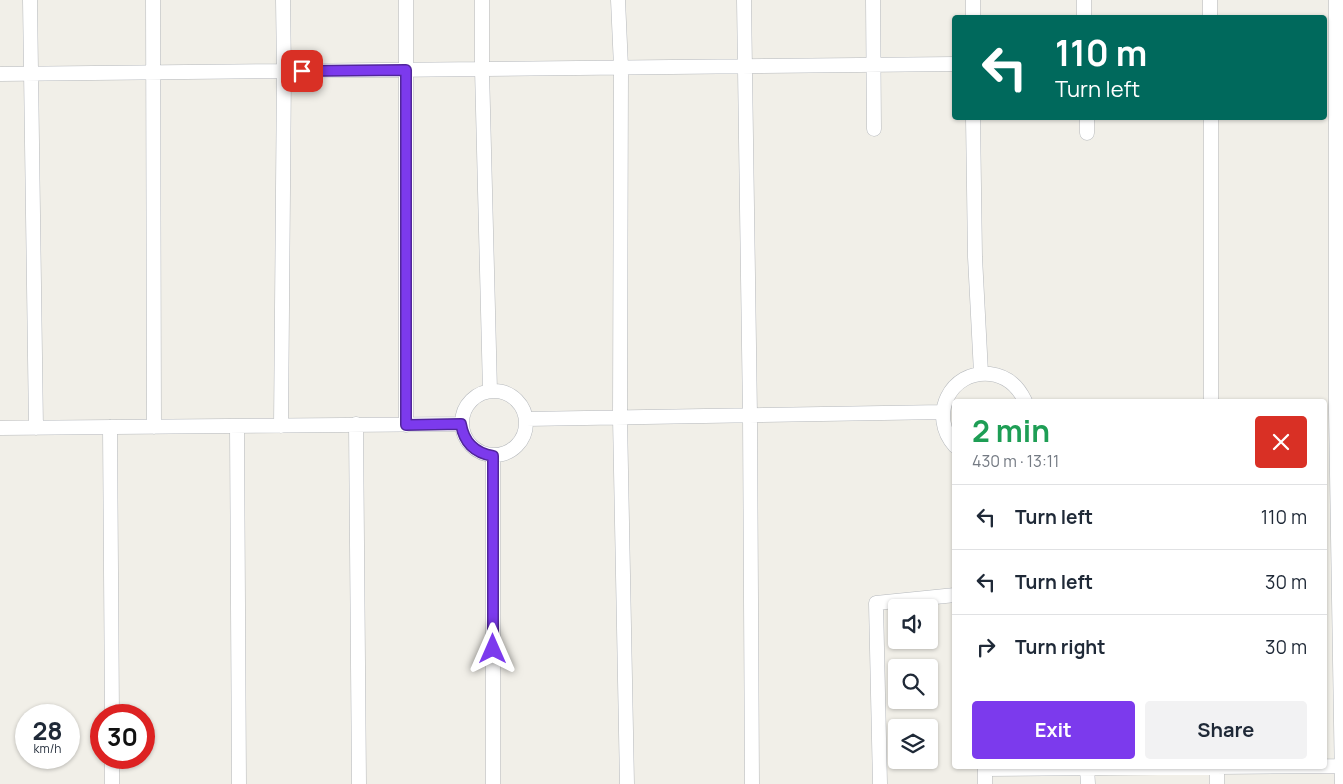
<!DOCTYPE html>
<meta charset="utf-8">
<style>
body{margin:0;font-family:Manrope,sans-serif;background:#f2f2f3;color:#1f2937;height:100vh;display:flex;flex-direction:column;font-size:19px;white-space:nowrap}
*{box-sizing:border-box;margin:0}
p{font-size:16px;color:#747a83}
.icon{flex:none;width:28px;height:28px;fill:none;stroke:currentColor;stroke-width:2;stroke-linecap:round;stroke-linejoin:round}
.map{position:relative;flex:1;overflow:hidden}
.panel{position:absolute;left:952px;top:399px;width:375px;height:370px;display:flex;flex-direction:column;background:#fff;border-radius:5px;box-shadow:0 1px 4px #0004}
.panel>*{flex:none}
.guide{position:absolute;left:952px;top:15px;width:375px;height:105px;border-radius:5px;box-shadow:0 1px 4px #0004;background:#00695c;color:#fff;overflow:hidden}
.fabs{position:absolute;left:888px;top:599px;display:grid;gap:10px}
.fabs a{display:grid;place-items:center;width:50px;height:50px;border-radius:5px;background:#fff;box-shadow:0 1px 4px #0004;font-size:25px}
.speed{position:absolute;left:15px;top:704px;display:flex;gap:10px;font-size:25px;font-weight:700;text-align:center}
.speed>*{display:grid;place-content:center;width:65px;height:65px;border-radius:50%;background:#fff;box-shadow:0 1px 4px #0004;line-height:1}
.speed small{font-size:12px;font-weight:400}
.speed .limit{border:8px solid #d22;background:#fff;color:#111}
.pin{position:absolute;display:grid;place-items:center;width:42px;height:42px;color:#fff;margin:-21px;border-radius:10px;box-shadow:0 2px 8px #0006}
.me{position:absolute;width:55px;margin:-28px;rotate:0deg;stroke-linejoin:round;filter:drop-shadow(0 0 4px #0008)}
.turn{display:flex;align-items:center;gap:18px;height:105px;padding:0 20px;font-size:22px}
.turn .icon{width:65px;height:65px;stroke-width:2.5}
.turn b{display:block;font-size:35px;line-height:42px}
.round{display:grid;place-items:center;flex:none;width:52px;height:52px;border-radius:5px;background:#f2f2f3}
.head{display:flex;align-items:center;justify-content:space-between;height:85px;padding:0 20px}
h1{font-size:30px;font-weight:700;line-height:38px;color:#1e9e55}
.primary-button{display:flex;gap:10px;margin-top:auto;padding:10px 20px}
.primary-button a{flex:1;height:58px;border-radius:5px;background:#7c3aed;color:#fff;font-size:20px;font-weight:700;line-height:58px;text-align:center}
.primary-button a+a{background:#f2f2f3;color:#1f2937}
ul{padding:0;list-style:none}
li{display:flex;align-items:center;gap:15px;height:65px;padding:0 20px;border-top:1px solid #e0e1e3}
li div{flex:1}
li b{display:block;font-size:19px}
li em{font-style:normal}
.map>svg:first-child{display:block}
</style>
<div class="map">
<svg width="1343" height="784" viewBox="0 0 1343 784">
<rect width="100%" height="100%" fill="#f1efe8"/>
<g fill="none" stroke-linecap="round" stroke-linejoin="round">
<g stroke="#b5b8bc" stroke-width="15">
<path id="minor" d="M30,0L36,428
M153,0L154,427
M406,0V425
M482,0V69L490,391
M618,0L621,67L620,418L627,784
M744,0L750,415L752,784
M873,0L874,129
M973,0V18
M1084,0V18
M1210,0V18
M1336,0V412L1342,784
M0,74L955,64
M973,118L975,257L981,373
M1087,118V133
M1211,118V401
M462 423a32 32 0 1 1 64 0a32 32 0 1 1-64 0Z
M526,419L943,412
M356,424L359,784
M281,426L284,71L283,0
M110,427L112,715
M237,427L239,784
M0,428L461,424
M955,446C928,416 950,370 990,374C1007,376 1018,386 1025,401
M112,758V784
M985,766V784
M1217,766V784
M1087,768L1088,784
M985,769L1343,766
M493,784V455
M880,784L876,603L955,595"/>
</g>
<use href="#minor" stroke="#fff" stroke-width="14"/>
</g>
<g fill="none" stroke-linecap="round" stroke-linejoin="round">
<g stroke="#51269a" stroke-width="12">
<path id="route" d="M302,71L406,70V425L461,424C464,443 475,453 493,456V649"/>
</g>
<use href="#route" stroke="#7c3aed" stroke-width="9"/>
</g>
</svg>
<div class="fabs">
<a><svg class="icon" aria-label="sound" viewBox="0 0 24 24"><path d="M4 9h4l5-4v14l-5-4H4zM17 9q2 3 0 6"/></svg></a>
<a><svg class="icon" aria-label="search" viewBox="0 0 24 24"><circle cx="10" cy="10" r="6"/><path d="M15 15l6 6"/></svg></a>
<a><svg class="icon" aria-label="layers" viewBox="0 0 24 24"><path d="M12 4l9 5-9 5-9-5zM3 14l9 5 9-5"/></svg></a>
</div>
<div class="speed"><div>28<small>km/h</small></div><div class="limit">30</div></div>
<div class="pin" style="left:302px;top:71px;background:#d93025"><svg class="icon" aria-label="arrive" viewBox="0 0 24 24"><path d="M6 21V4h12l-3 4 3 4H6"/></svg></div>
<svg class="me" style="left:493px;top:649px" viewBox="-20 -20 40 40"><path d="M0-17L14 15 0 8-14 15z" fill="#7c3aed" stroke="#fff" stroke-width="4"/></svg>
<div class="guide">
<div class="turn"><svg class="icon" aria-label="left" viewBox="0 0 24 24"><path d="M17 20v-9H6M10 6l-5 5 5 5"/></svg><div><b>110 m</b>Turn left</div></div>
</div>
<section class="panel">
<div class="head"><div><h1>2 min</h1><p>430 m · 13:11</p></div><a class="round" style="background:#d93025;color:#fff"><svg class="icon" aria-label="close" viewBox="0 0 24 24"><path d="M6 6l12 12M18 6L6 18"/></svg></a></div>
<ul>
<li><svg class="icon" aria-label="left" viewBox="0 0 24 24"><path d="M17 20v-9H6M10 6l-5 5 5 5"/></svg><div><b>Turn left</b></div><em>110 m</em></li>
<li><svg class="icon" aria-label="left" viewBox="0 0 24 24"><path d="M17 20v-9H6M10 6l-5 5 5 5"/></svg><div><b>Turn left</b></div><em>30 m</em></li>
<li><svg class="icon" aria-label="right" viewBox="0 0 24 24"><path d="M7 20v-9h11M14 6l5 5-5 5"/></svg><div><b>Turn right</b></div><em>30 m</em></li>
</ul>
<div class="primary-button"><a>Exit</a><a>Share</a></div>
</section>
</div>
